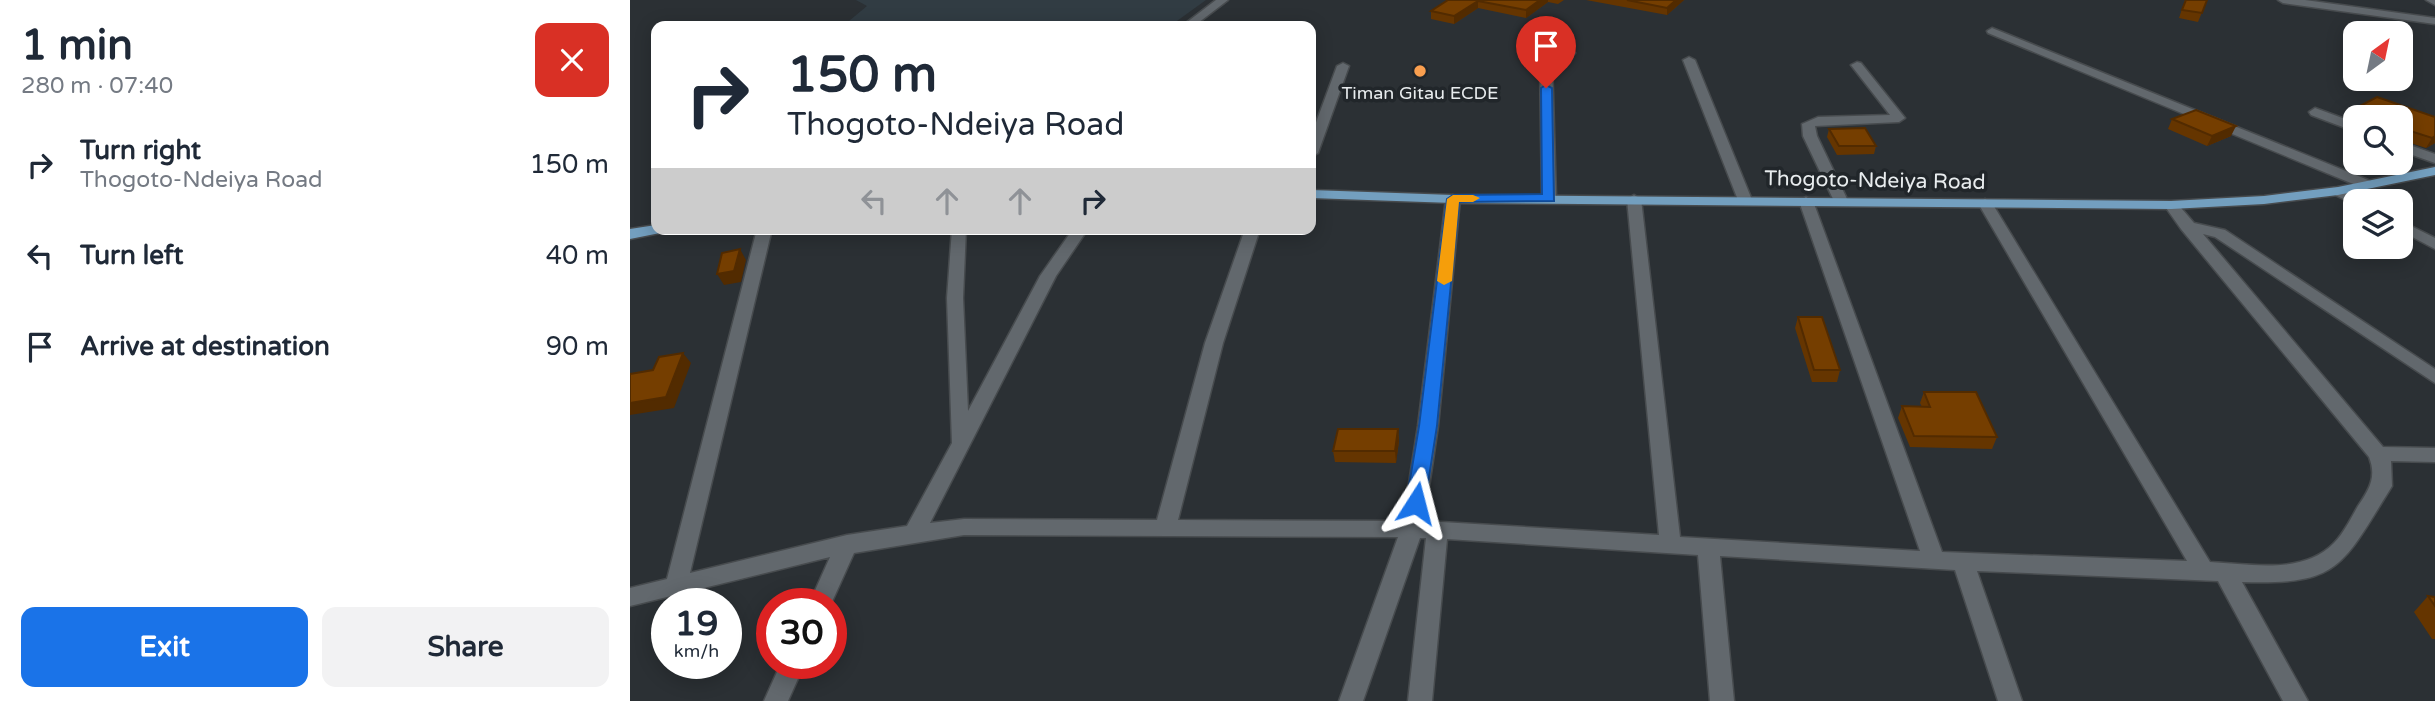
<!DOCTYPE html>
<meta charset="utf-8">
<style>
body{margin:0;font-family:"Varela Round",sans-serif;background:#f2f2f3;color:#1f2937;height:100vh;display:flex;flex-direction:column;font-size:26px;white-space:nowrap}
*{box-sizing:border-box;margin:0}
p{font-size:23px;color:#747a83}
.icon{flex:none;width:38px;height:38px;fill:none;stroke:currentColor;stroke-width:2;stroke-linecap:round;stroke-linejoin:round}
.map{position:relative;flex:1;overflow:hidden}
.panel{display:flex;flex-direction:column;background:#fff;width:630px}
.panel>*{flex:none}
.top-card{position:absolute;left:21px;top:21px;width:665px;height:214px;border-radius:14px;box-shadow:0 4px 18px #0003;background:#fff;color:#1f2937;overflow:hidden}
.needle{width:46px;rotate:33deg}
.fabs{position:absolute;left:1713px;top:21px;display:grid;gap:14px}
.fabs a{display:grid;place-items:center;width:70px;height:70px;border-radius:14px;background:#fff;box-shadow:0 4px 18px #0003;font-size:35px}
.speed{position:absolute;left:21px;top:588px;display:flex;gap:14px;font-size:35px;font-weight:700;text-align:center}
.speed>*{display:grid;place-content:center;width:91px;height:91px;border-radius:50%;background:#fff;box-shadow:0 4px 18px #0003;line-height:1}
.speed small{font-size:18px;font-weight:400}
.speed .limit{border:10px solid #d22;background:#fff;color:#111}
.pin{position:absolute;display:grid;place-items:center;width:60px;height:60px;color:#fff;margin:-72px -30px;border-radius:50% 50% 50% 0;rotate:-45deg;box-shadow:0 0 7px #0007}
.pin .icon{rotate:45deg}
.me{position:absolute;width:77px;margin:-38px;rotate:9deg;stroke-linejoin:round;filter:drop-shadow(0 0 5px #0008)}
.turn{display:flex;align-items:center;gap:24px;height:147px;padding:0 21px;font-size:32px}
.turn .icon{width:91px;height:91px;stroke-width:2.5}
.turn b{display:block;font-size:49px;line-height:60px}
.lanes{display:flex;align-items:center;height:66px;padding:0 21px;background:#0003;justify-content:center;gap:35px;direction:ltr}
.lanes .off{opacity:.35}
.round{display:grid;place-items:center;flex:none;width:74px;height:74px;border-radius:14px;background:#f2f2f3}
.head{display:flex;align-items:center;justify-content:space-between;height:119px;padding:0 21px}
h1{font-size:42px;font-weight:700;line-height:52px}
.button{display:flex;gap:14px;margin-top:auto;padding:14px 21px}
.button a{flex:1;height:80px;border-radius:14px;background:#1a73e8;color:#fff;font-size:28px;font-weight:700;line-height:80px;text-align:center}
.button a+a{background:#f2f2f3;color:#1f2937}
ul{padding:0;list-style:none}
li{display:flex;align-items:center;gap:21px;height:91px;padding:0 21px}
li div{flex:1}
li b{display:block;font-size:26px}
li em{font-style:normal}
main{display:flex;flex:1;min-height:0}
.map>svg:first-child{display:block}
</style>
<main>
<section class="panel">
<div class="head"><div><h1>1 min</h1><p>280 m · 07:40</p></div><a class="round" style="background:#d93025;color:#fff"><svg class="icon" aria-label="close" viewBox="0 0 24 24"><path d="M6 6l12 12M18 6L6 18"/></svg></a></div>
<ul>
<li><svg class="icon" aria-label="right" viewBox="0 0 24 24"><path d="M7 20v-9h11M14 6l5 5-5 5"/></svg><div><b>Turn right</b><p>Thogoto-Ndeiya Road</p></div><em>150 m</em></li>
<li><svg class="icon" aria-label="left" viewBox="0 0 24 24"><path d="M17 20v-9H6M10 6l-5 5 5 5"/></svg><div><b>Turn left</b></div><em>40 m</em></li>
<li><svg class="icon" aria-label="arrive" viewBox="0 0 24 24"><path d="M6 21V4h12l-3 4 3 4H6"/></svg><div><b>Arrive at destination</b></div><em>90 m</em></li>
</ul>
<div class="button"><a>Exit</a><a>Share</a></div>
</section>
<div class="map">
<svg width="1805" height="701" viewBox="0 0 1805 701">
<rect width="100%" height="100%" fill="#2b3034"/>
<path fill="#313c43" d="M226,0H576L540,26H213L237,6Z"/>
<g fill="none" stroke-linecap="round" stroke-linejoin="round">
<g stroke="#474b4e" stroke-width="3">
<path id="minor" d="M586,0H598L564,26H552Z
M1648,0H1675L1805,18V24L1653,3Z
M1796,0H1805V5Z
M1362,28L1743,182L1745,185L1743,188H1733L1358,33L1357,31Z
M939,50L945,53L943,55L922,61L926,198L919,202L912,198L910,60L917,54Z
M1059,57L1065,60L1122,200L1120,203H1110L1108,200L1053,60Z
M1227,62L1231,63L1275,118L1269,122L1185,126L1187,136L1218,201L1211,205L1204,201L1173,136L1172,124L1188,117L1260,115L1221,65Z
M713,63L719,66L688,153L681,157V136L707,66Z
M1685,108L1726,123V132L1681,115L1679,112Z
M1771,142L1805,154V163L1771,151Z
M1708,187L1732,198L1734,201H1726V205L1703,194L1701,191Z
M823,195L830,199L808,426L794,521L1029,535L997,199L1004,195L1011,199L1050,537L1290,551L1169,201L1176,197L1183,201L1312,552L1557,561L1348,203L1355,199L1362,203L1580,562C1621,564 1673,575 1704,543C1714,533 1721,518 1728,506C1739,490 1747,477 1739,457L1551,229L1534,205L1536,202H1546L1564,223L1595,230L1805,369V383L1585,237L1573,234L1753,447L1805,448V462L1761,461L1762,486L1759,491C1711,568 1708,585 1612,582L1678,701H1653L1588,581L1347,571L1392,701H1368L1325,570L1090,556L1104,701H1080L1068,555L817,539L802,701H778L796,538H790L733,701H709L768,537L334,535L224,553L201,604H179L200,557L0,606V588L37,579L127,229H142L60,573L217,535L277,526L322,443L317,298L322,229H336L333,298L338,411L410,276L443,229H458L426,276L300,523L334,519L527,520L575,343L615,229H630L593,343L548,520L773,521L788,426L816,199Z
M1771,221L1805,238V249L1771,231Z
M151,663H175L158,701H134Z"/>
</g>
<g stroke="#474b4e" stroke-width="3">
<path id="major" d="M1805,167V175L1708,195L1634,204L1541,209L823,203L681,198V190L823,195L1541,201L1634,196L1708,187Z
M26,225V229H37L30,233L0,239V229Z"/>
</g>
<use href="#minor" fill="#62686d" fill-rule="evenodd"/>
<use href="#major" fill="#739fbf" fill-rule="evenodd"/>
</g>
<path fill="#653500" d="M818,0H934L928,4L918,2L896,18L848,8L824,24L801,19V11Z
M956,0H1054L1037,15Z
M1555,0H1577L1568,22L1549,18Z
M1726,108L1805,117V143L1796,148L1771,140V117H1726V120L1720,118Z
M1542,119L1601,136L1577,146L1538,129Z
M1199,129L1246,146L1244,154L1207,155L1197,137Z
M1168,317L1210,370L1207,382H1182L1165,328Z
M1294,392L1367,437L1362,449L1280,447L1268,418L1272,406L1292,407L1290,403Z
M768,429L769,441L766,463L705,462L703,451Z
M1798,596L1805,597V639H1802L1784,612Z"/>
<path fill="#522b00" d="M910,0H918V2L896,18V10Z
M1046,0H1054L1037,15V8Z
M848,1V8L824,24V16Z
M1606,126L1601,136L1577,146L1582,136Z
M1805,136V143L1796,148L1802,138Z
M110,249L116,260L111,282L94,285L87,274Z
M53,353L61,363L44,408L0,415V403Z
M768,429L769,441L766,463L765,451Z"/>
<path fill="#753e00" stroke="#522b00" stroke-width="2" d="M818,0H910L896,10L848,1L824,16L801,11Z
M997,0H1046L1037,8Z
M1556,0H1577L1572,13L1552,10Z
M1747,97L1805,117V136L1802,138L1771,128V117H1735L1734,112L1726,108Z
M1566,110L1606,126L1582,136L1542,119Z
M1235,128L1246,146H1209L1199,129Z
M110,249L104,271L87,274L92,253Z
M1168,317H1192L1210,370H1184Z
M53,353L36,397L0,403V374L23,370L29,357Z
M1294,392H1346L1367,437L1284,436L1272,406L1300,407Z
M708,429H768L765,451H703Z
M1798,596L1805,597V606Z"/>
<path fill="#1a73e8" stroke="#114b97" stroke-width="2" d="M916,85L922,88L924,201L829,202L807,426L795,503L792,508H779L776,503L789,426L817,199L823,195L912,194L911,88Z"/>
<path fill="#f59e0b" d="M823,195H843L850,198L843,202H829L822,281L814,285L807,281L817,199Z"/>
<circle fill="#fa9f4f" stroke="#21262a" stroke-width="2.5" cx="790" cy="71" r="7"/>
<g text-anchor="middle" stroke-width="7" stroke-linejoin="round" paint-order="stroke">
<g font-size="18" fill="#e8ecee" stroke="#21262a">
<text x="790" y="99">Timan Gitau ECDE</text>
</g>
<g font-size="21" fill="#e8ecee" stroke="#21262a">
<text transform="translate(1245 180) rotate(1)" y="7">Thogoto-Ndeiya Road</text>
</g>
</g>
</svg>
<div class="fabs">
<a><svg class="needle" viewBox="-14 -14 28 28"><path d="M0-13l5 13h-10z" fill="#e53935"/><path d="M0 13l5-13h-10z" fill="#747a83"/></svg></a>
<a><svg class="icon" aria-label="search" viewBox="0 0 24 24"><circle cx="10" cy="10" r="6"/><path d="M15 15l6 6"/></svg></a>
<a><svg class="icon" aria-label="layers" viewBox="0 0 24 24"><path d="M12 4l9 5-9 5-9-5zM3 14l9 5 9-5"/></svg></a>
</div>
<div class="speed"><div>19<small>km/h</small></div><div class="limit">30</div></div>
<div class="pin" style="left:916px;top:88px;background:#d93025"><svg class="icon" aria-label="arrive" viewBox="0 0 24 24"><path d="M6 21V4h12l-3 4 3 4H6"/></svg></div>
<svg class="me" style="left:786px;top:503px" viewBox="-20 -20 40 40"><path d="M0-17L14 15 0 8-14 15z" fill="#1a73e8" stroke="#fff" stroke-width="4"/></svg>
<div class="top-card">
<div class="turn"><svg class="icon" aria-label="right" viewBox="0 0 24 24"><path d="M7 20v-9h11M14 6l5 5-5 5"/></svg><div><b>150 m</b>Thogoto-Ndeiya Road</div></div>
<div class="lanes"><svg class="icon off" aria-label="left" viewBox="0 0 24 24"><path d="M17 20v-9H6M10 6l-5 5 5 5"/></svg><svg class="icon off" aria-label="ahead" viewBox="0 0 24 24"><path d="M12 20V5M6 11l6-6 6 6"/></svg><svg class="icon off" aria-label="ahead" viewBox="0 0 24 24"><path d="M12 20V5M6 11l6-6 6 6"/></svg><svg class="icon" aria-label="right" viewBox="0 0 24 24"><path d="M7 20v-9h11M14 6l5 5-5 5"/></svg></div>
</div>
</div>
</main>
